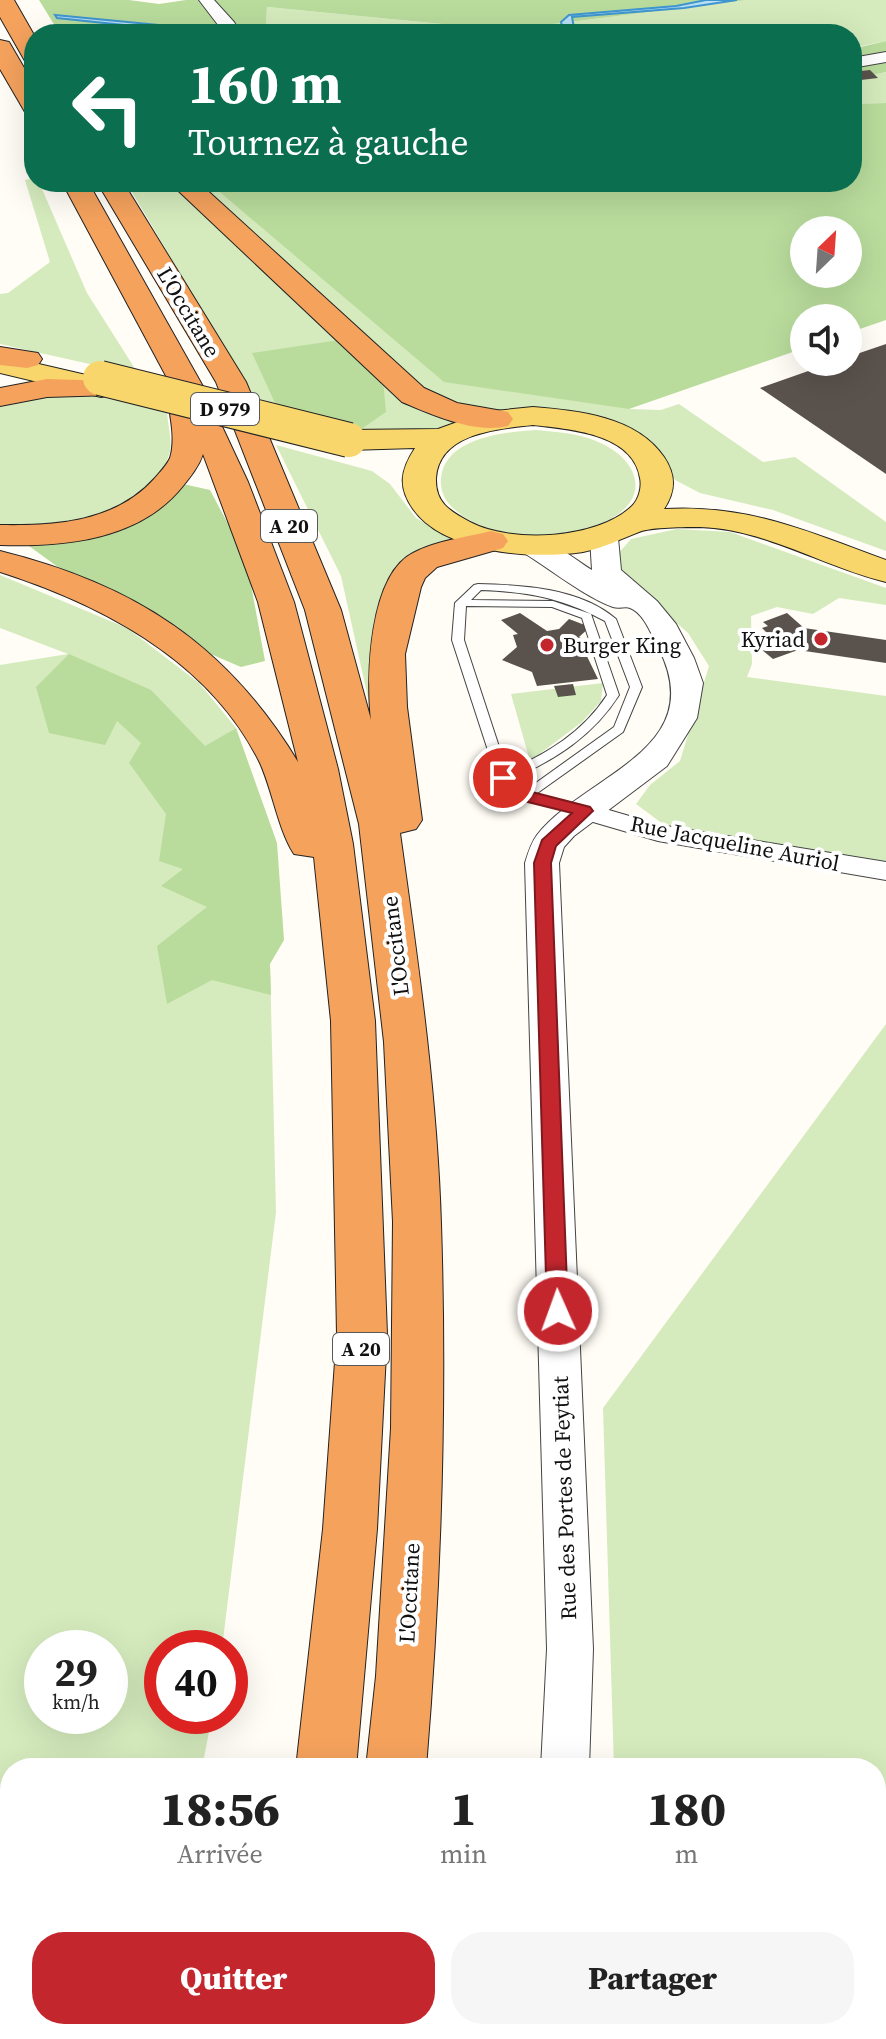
<!DOCTYPE html>
<html lang="fr">
<meta charset="utf-8">
<style>
body{margin:0;font-family:"Source Serif 4",serif;background:#f6f6f6;color:#222;height:100vh;display:flex;flex-direction:column;font-size:30px;white-space:nowrap}
*{box-sizing:border-box;margin:0}
p{font-size:26px;color:#767676}
.icon{flex:none;width:44px;height:44px;fill:none;stroke:currentColor;stroke-width:2;stroke-linecap:round;stroke-linejoin:round}
.map{position:relative;flex:1;overflow:hidden}
.side{position:absolute;left:0px;top:1758px;width:886px;height:282px;display:flex;flex-direction:column;background:#fff;border-radius:32px 32px 0 0;box-shadow:0 8px 32px #0002}
.side>*{flex:none}
.top-card{position:absolute;left:24px;top:24px;width:838px;height:168px;border-radius:32px;box-shadow:0 8px 32px #0002;background:#0b6e4f;color:#fff;overflow:hidden}
.needle{width:52px;rotate:25deg}
.buttons{position:absolute;left:790px;top:216px;display:grid;gap:16px}
.buttons a{display:grid;place-items:center;width:72px;height:72px;border-radius:50%;background:#fff;box-shadow:0 8px 32px #0002;font-size:40px}
.speed{position:absolute;left:24px;top:1630px;display:flex;gap:16px;font-size:40px;font-weight:700;text-align:center}
.speed>*{display:grid;place-content:center;width:104px;height:104px;border-radius:50%;background:#fff;box-shadow:0 8px 32px #0002;line-height:1}
.speed small{font-size:20px;font-weight:400}
.speed .limit{border:12px solid #d22;background:#fff;color:#111}
.pin{position:absolute;display:grid;place-items:center;width:68px;height:68px;color:#fff;margin:-34px;border:4px solid #fff;border-radius:50%;box-shadow:0 2px 8px #0007}
.me{position:absolute;width:88px;margin:-44px;rotate:358deg;stroke-linejoin:round;filter:drop-shadow(0 0 6px #0008)}
.turn{display:flex;align-items:center;gap:28px;height:168px;padding:0 32px;font-size:36px}
.turn .icon{width:104px;height:104px;stroke-width:2.5}
.turn b{display:block;font-size:56px;line-height:68px}
.eta{display:flex;justify-content:space-evenly;align-items:center;height:136px;text-align:center}
.eta b{font-size:48px;font-weight:800;line-height:56px}
.primary-button{display:flex;gap:16px;margin-top:auto;padding:16px 32px}
.primary-button a{flex:1;height:92px;border-radius:32px;background:#c4262e;color:#fff;font-size:32px;font-weight:800;line-height:92px;text-align:center}
.primary-button a+a{background:#f6f6f6;color:#222}
.map>svg:first-child{display:block}
</style>
<div class="map">
<svg width="886" height="2039" viewBox="0 0 886 2039">
<rect width="100%" height="100%" fill="#fffdf5"/>
<path fill="#d5ebbd" fill-rule="evenodd" d="M748,0H886V41L852,48V34H304L266,25L267,7L504,30Z
M886,72V103L852,104V79Z
M34,178V182H39L87,293L139,375L0,344V294L8,293L50,262L25,180Z
M126,182H171L403,398L425,412L463,422L412,437L351,434L263,413Z
M194,182H208L629,409L661,410L679,404L763,462L795,457L886,522V551L773,510L700,493L675,480L668,466L630,431L479,413L432,401Z
M66,395H98L167,413C168,425 173,444 169,455C147,525 60,526 0,525V403Z
M536,430C556,432 577,433 596,441C640,459 653,499 605,522C563,542 483,542 450,505C443,498 440,487 441,478C445,437 506,432 536,430Z
M276,445L372,471L390,484L416,518L458,542L388,597L370,707L341,576Z
M677,529L730,532L886,588V605L839,598L813,614L777,607L751,616L752,664L747,677L886,696V863L671,830L636,804L650,785L680,761L709,666L688,633L622,574L617,555L631,539Z
M0,575L127,628L199,683L236,728L206,746L270,964L276,1212L222,1648H162V1716H212L202,1768H10V2030H155L153,2039H0V665L68,654L0,628ZM42,1648H110V1716H42Z
M603,683L601,701L582,722L530,761L511,694Z
M886,1024V2039H594L595,2030H876V1768H614L603,1408Z"/>
<path fill="#b9dc9c" fill-rule="evenodd" d="M39,0H129L159,4L186,0H748L504,30L267,7L266,25L304,34H60Z
M886,41V72L852,79V49Z
M886,103V320L848,333V318H804V348L629,409L444,382L208,182H852V104ZM848,230V274H804V230Z
M339,340L383,380L386,412L354,434L281,416L252,353Z
M183,484L210,490L246,558L265,661L241,667L206,652L69,575L29,546C101,541 129,532 183,484Z
M69,654L151,690L205,746L236,728L277,843L284,940L270,964L271,995L212,980L167,1004L157,946L207,907L161,886L183,869L159,861L166,814L129,763L141,743L117,721L105,745L49,733L36,687Z
M67,2030H155L153,2039H31Z"/>
<path fill="#b9e0f7" stroke="#3f96cf" stroke-width="2" d="M706,0H737L684,8L572,17L574,28L582,34H564L561,22L569,15L676,6Z
M55,15L169,26L176,30L240,26L250,34H242L237,30L161,33V29L57,18Z"/>
<path fill="#5a524d" d="M870,70L878,78L852,81V72Z
M886,344V474L760,388L834,362H848V357Z
M520,613L547,631L559,629L569,619L590,627L579,637L583,639L586,646H582L598,679L537,686L532,672L502,660L517,647L513,635L518,634L501,620Z
M787,613L804,628L886,640V663L798,650L773,659L757,646L763,643L759,640L764,638L760,634L766,632L762,628L768,626L763,622Z
M573,684L576,695L558,697L554,686Z"/>
<g fill="none" stroke-linecap="round" stroke-linejoin="round">
<g stroke="#444" stroke-width="2">
<path id="service" d="M478,584C523,585 580,588 616,619L642,687L623,732L536,794L588,807L590,810L588,813L584,814L522,799L497,778L452,640L455,603L474,585ZM481,590C529,592 562,598 605,621L630,687L614,727L526,790L512,779C556,759 593,736 619,695L591,614L553,601L471,600ZM466,606L552,607L582,618L607,695C583,732 547,754 507,771L464,640Z"/>
</g>
<g stroke="#444" stroke-width="2">
<path id="minor" d="M199,0H214L234,22L241,34H225Z
M886,52V62L852,68V58Z
M585,803L660,825L886,862V880L658,841L576,817L572,811L576,805Z"/>
</g>
<g stroke="#444" stroke-width="2">
<path id="tertiary" d="M604,530L614,532L618,538L621,570L657,601L676,624L694,658L703,683L697,718L667,766L574,836L564,847L559,863L593,1649L589,1768H541L547,1649L525,863C528,853 531,843 537,835C585,774 712,750 658,647C652,636 644,613 630,608C626,606 619,609 613,607C585,597 550,569 524,553L520,547L524,541C548,535 572,558 592,570L590,538L594,532Z
M523,2030H575V2039H521Z"/>
</g>
<g stroke="#222" stroke-width="2">
<path id="primary" d="M0,355L112,381L117,388L112,395L101,397L0,373Z
M533,407C579,411 636,416 664,457C676,475 676,491 664,509C749,504 809,532 886,560V582C823,567 766,529 700,527C686,527 651,527 639,532C621,539 603,548 583,552C533,560 444,553 413,509C398,487 400,471 415,448L349,450L338,447L333,440L338,433L349,430L438,429L485,412ZM533,425C568,429 633,433 640,478C642,487 639,499 632,506C598,539 512,544 470,522C450,511 435,503 436,478C439,433 497,429 533,425Z"/>
</g>
<g stroke="#222" stroke-width="2">
<path id="motorway" d="M0,0H14L34,35V63L25,61L0,17Z
M0,40L9,42L34,85V115L25,112L0,69Z
M62,182H88L205,390L248,482L294,602L338,769L353,844L375,1021L387,1334L377,1529L356,1768H296L323,1529L337,1334L331,1021L314,857L294,854C278,829 273,792 260,763C210,661 103,605 0,572V551C133,584 226,643 298,762L258,602L203,454C199,466 191,476 183,486C140,540 65,547 0,545V525C56,526 116,522 155,478C160,472 167,465 170,458C176,439 170,415 167,396L173,389Z
M97,182H123L246,382L341,610L371,720C366,677 369,575 413,553C435,541 467,537 491,531L503,534L508,541L503,548L437,567L425,578L421,587L405,654L407,707L422,820L416,829L400,833C418,962 437,1092 441,1224C447,1405 441,1587 426,1768H366L376,1676L391,1428L393,1222L384,1042L359,824L305,610L216,382Z
M169,182H198L424,388L457,403L508,412L513,419L508,426C474,434 433,415 402,402Z
M0,347L38,353L42,359L38,365L27,368L0,365Z
M47,379L112,381L117,388L112,395L47,397L0,406V388Z
M260,2030H324L323,2039H259Z
M335,2030H399L398,2039H334Z"/>
</g>
<use href="#service" fill="#fff" fill-rule="evenodd"/>
<use href="#minor" fill="#fff" fill-rule="evenodd"/>
<use href="#tertiary" fill="#fff" fill-rule="evenodd"/>
<use href="#primary" fill="#f9d66b" fill-rule="evenodd"/>
<use href="#motorway" fill="#f5a25d" fill-rule="evenodd"/>
<g stroke="#222" stroke-width="36" stroke-linecap="butt">
<path id="primary-bridge" d="M100,378L349,440"/>
</g>
<use href="#primary-bridge" stroke="#f9d66b" stroke-width="34"/>
</g>
<path fill="#c4262e" stroke="#7f191e" stroke-width="2" d="M503,772L532,792L590,807L593,811L556,846L551,863L568,1311L565,1317L558,1320L550,1317L547,1311L534,863L542,840L572,813L520,800L497,781V774Z"/>
<g fill="#c4262e" stroke="#fff" stroke-width="3">
<circle cx="821" cy="639" r="8"/>
<circle cx="547" cy="645" r="8"/>
</g>
<g text-anchor="middle" stroke-width="8" stroke-linejoin="round" paint-order="stroke">
<g fill="#fff" stroke="#585858" stroke-width="2">
<rect x="191" y="393" width="68" height="32" rx="6"/>
<rect x="261" y="510" width="56" height="32" rx="6"/>
<rect x="333" y="1333" width="56" height="32" rx="6"/>
</g>
<g font-size="20" font-weight="bold" fill="#111">
<text x="225" y="416">D 979</text>
<text x="289" y="533">A 20</text>
<text x="361" y="1356">A 20</text>
</g>
<g font-size="22" fill="#111" stroke="#fff">
<text transform="translate(189 312) rotate(59)" y="8">L'Occitane</text>
<text transform="translate(735 843) rotate(11)" y="8">Rue Jacqueline Auriol</text>
<text transform="translate(395 946) rotate(-97)" y="8">L'Occitane</text>
<text transform="translate(564 1498) rotate(-92)" y="8">Rue des Portes de Feytiat</text>
<text transform="translate(409 1593) rotate(-87)" y="8">L'Occitane</text>
</g>
<g font-size="22" fill="#111" stroke="#fff" text-anchor="end">
<text x="805" y="647">Kyriad</text>
<text x="563" y="653" text-anchor="start">Burger King</text>
</g>
</g>
</svg>
<div class="buttons">
<a><svg class="needle" viewBox="-14 -14 28 28"><path d="M0-13l5 13h-10z" fill="#e53935"/><path d="M0 13l5-13h-10z" fill="#767676"/></svg></a>
<a><svg class="icon" aria-label="sound" viewBox="0 0 24 24"><path d="M4 9h4l5-4v14l-5-4H4zM17 9q2 3 0 6"/></svg></a>
</div>
<div class="speed"><div>29<small>km/h</small></div><div class="limit">40</div></div>
<div class="pin" style="left:503px;top:778px;background:#d93025"><svg class="icon" aria-label="arrive" viewBox="0 0 24 24"><path d="M6 21V4h12l-3 4 3 4H6"/></svg></div>
<svg class="me" style="left:558px;top:1311px" viewBox="-20 -20 40 40"><circle r="17" fill="#c4262e" stroke="#fff" stroke-width="3"/><path d="M0-11L8 9 0 5-8 9z" fill="#fff"/></svg>
<div class="top-card">
<div class="turn"><svg class="icon" aria-label="left" viewBox="0 0 24 24"><path d="M17 20v-9H6M10 6l-5 5 5 5"/></svg><div><b>160 m</b>Tournez à gauche</div></div>
</div>
<section class="side">
<div class="eta">
<div><b>18:56</b><p>Arrivée</p></div>
<div><b>1</b><p>min</p></div>
<div><b>180</b><p>m</p></div>
</div>
<div class="primary-button"><a>Quitter</a><a>Partager</a></div>
</section>
</div>
